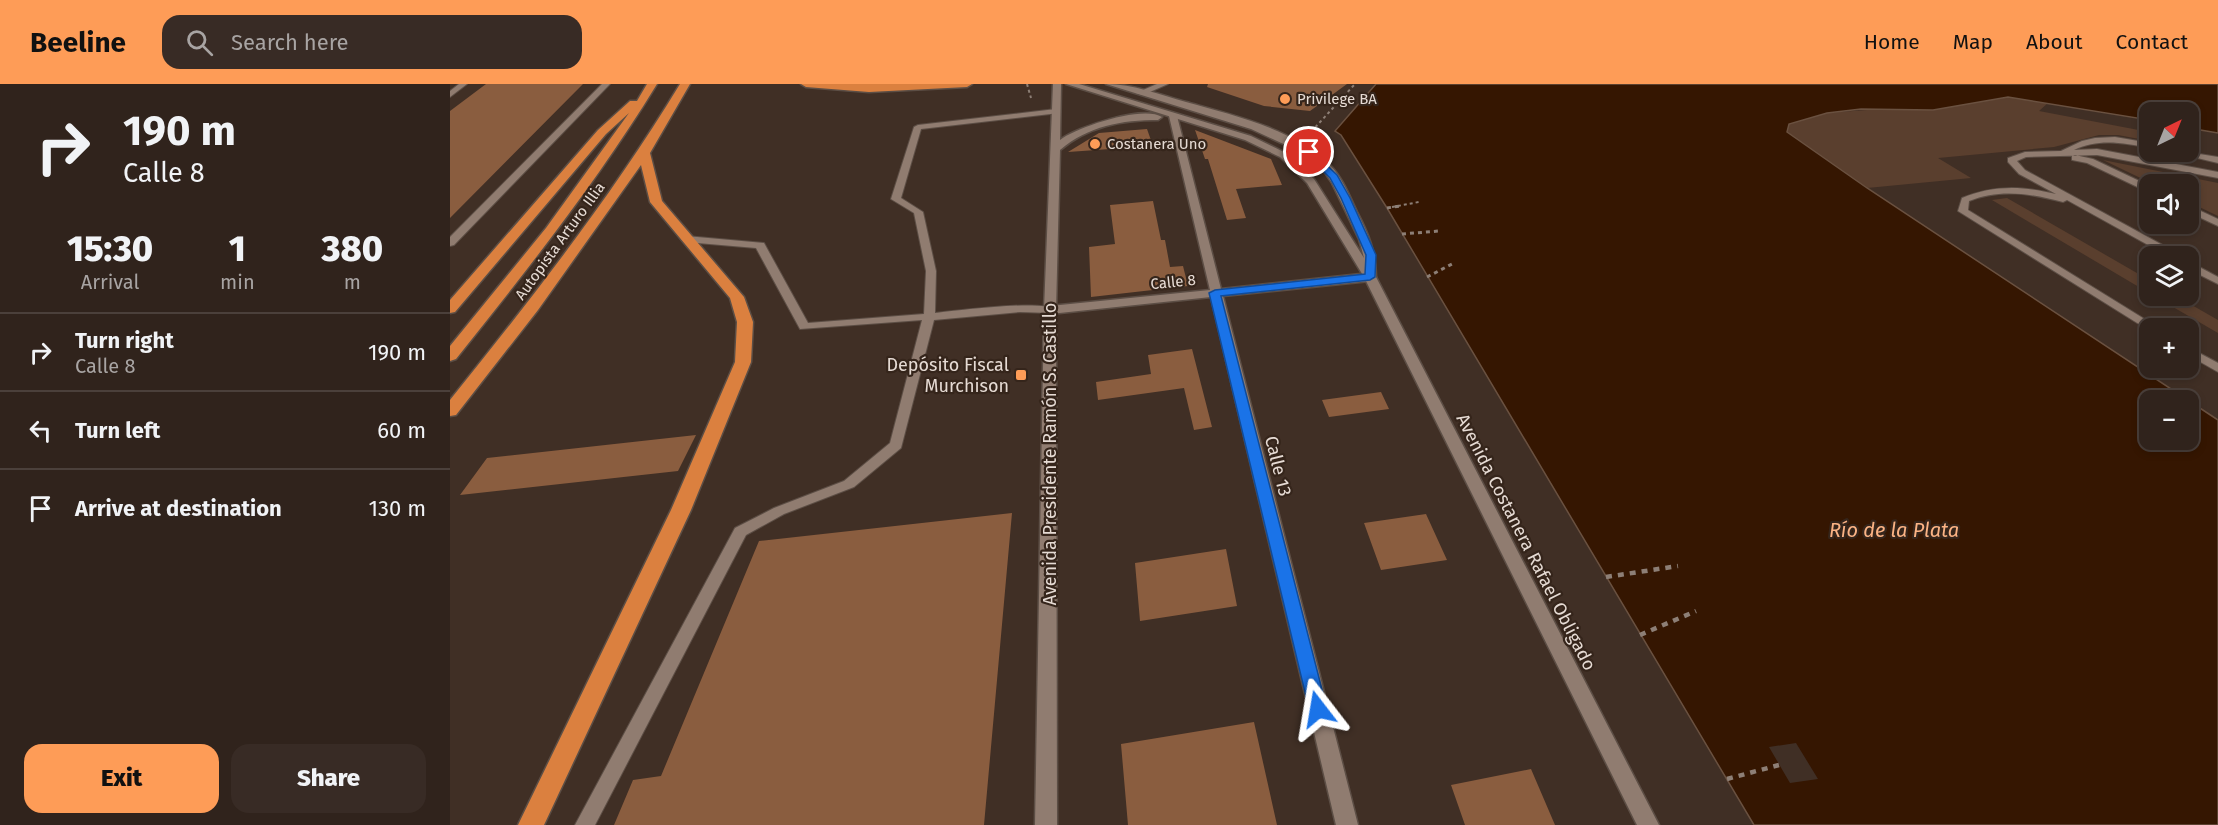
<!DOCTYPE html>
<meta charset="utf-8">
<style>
body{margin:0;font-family:"Fira Sans",sans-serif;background:#382b25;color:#f1f3f6;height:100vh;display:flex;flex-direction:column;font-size:22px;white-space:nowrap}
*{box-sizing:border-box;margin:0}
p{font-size:20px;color:#a8a4a3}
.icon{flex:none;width:33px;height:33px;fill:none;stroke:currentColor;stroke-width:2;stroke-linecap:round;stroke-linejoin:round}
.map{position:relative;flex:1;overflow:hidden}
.side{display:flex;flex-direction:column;background:#30231c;width:450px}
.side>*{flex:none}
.hud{background:#30231c;color:#f1f3f6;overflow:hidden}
.needle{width:39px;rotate:43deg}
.tools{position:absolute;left:1689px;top:18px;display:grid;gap:12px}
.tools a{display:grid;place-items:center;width:60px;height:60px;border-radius:12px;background:#30231c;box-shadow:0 3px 9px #0003,0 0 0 2px #4b403b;font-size:30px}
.pin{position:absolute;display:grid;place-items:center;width:51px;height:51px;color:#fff;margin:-26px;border:3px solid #fff;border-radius:50%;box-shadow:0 2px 6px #0007}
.me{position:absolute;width:66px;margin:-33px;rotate:346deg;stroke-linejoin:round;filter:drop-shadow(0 0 4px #0008)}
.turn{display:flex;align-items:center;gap:21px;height:126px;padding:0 24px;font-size:27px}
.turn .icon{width:78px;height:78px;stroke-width:2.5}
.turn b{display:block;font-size:42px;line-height:51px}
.eta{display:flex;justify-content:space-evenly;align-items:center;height:102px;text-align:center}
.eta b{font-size:36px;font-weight:800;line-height:42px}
.primary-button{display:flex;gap:12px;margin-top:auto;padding:12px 24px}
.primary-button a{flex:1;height:69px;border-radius:18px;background:#fe9c57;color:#111;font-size:24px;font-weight:800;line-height:69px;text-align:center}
.primary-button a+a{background:#382b25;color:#f1f3f6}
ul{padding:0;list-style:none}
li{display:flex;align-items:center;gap:18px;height:78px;padding:0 24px;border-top:2px solid #4b403b}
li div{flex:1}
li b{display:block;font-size:22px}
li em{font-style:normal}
header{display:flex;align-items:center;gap:36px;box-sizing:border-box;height:84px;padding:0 30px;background:#fe9c57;color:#111}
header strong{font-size:28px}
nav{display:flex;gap:33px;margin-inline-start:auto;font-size:21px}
.search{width:420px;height:54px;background:#382b25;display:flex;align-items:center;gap:15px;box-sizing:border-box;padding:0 21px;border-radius:18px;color:#a8a4a3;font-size:22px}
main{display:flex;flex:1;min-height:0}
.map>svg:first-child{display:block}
</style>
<header>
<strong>Beeline</strong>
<div class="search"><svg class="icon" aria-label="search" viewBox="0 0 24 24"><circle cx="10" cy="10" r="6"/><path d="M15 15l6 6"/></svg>Search here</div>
<nav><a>Home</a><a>Map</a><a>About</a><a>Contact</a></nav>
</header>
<main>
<section class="side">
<div class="hud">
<div class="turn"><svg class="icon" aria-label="right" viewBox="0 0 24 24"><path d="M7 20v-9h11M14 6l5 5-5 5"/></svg><div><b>190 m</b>Calle 8</div></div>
</div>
<div class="eta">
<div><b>15:30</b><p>Arrival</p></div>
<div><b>1</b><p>min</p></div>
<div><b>380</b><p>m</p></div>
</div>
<ul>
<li><svg class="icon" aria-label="right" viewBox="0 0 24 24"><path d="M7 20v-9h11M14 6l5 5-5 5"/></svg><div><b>Turn right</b><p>Calle 8</p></div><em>190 m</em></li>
<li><svg class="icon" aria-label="left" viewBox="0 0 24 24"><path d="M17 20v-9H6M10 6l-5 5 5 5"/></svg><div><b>Turn left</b></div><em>60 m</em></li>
<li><svg class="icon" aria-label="arrive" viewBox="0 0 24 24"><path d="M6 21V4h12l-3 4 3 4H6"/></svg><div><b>Arrive at destination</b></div><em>130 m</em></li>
</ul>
<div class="primary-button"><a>Exit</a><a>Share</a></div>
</section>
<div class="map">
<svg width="1768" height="741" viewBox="0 0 1768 741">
<rect width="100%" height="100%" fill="#402f25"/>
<path fill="#5a3f2e" d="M1558,13L1599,18L1589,27L1699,48L1700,57L1668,51H1649L1604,63L1488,74L1521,94L1417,104L1337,48L1339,40L1377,29L1523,18Z
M1653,76L1768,99V132L1739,118L1738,100H1703Z
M1557,114L1699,196V209L1542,116Z
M1704,212H1726L1768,236V249Z"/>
<path fill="#351601" stroke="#6a5140" stroke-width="1.5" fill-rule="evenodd" d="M926,0H1768V49L1739,44L1738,28H1700L1699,36L1558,13L1483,26L1411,25L1377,29L1339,40L1337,48L1417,104L1768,336V741H1304L937,124L891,51L885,47ZM1700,316H1738V356H1700Z"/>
<path fill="#402f25" d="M1346,659L1368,695L1340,699L1319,663Z"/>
<path fill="#8a5d3f" d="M36,0H133L0,134V27Z
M758,0H897L860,27L814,22L757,3Z
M697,45L703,62L618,68L649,49Z
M745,46L821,75L832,101L786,105L796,134L777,136L758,75H755Z
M703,117L711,156H715L720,183L733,182L738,202L641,213L639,163L665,160L660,121Z
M742,265L762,343L744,346L734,304L648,316L646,298L701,290L698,271Z
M931,308L939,325L879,333L872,316Z
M246,351L228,387L10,411L37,374Z
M562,429L534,741H164L183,696L211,692L309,457Z
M976,430L997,476L931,486L914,439Z
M776,465L787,522L690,537L685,479Z
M804,638L827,741H678L671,660Z
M1081,685L1105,741H1015L1001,701Z"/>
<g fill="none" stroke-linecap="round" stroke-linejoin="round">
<g stroke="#5c4e45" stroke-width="2">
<path id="lane" d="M9,0H17L0,13V7Z
M152,0H160L4,161L0,162V153Z
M707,0H718L693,11L686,9Z
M606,25H609V29L471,45L451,114L473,128L486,187L485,229C506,227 593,215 606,226L600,229L570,228L484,236L451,364L404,403L334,430L296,451L145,741H125L285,444L324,424L394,397L440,359L472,236L350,245L306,164L236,158L231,155L236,152L314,159L358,239L474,230L476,187L464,129L441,115L464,43L468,41Z
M1665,53L1700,59V64C1673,59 1649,54 1624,66L1647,65L1768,88V94L1647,71L1576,73L1567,77L1575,86L1729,170L1730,172H1718L1617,116L1613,118C1581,110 1551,104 1519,117L1518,126L1709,244H1700V247L1508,127L1512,114C1543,101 1573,102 1606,110L1569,90L1558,78V74L1575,68L1611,67L1632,57L1645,54Z
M1722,68H1737L1768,73V79Z
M1625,71L1643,75L1700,102V109L1637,79L1622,76V72Z
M1738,121L1768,135V142L1738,128Z
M1738,177L1768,193V200L1738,185Z
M1738,263L1768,279V288L1738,271Z"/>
</g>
<g stroke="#5c4e45" stroke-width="3">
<path id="street" d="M723,29L727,32L771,205L920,189L926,193L920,197L773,212L908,741H886L761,213L600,230L594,226L600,222L760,206L719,32Z"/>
</g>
<g stroke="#5c4e45" stroke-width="3">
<path id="secondary" d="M603,0H611L610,56C627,43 693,21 712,33L708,36C672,36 638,42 610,66L606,226L607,741H585L594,226Z
M616,0H629L801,52L836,69L864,95L914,174L909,155L882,99L871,83L853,69L801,45L656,0C683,0 711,11 736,18C783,31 843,45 879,80C892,93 899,111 907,128C918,149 926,168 926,193L1209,741H1187L914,193L857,99L830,73L795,56Z"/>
</g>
<g stroke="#5c4e45" stroke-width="3">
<path id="highway" d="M197,0H207C147,98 77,186 6,275L0,277V262L96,144L179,29L156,50L5,228L0,229V216L148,46L180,17H187Z
M230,0H240L200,69L212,117L294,213L303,238L301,278L241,426L94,741H68L221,426L285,278L287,238L280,214L200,118L191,81L88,226L6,331L0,332V316C82,214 162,112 230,0Z
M351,0H522L517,3L419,8L356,3Z"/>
</g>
<path stroke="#8d7f76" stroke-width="2" stroke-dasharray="3 3" stroke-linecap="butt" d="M577,0L581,14
M856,48L860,49L905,0
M942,123L969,118"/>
<path stroke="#8d7f76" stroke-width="3" stroke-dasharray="4 4" stroke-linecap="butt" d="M937,124L950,122
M952,150L989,147
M977,193L1002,180"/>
<path stroke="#8d7f76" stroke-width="4.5" stroke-dasharray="6 6" stroke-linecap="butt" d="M1156,493L1228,482
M1190,551L1246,527
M1277,695L1329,681"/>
<use href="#lane" fill="#907c70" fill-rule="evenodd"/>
<use href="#street" fill="#907c70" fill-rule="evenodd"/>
<use href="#secondary" fill="#907c70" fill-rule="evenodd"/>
<use href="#highway" fill="#db803f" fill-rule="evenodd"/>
</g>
<path fill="#1a73e8" stroke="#114b97" stroke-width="1.5" d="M856,67H862L887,91L900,114L926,171L925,193L920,196L771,212L877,625L874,631L868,633L862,631L859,625L759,209L765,206L915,190L916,171L891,114L880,94L856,70Z"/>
<g fill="#fe9c57" stroke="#35251b" stroke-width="2">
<circle cx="835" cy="15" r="6"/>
<circle cx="645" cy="60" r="6"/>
<rect x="565" y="285" width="12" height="12" rx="3"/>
</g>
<g text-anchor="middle" stroke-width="4.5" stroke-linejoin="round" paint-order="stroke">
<g font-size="15" fill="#e6dbd4" stroke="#35251b" text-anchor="start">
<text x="847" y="20">Privilege BA</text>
<text x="657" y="65">Costanera Uno</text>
</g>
<g font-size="15" fill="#e6dbd4" stroke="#35251b">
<text transform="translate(110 157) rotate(-54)" y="5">Autopista Arturo Illia</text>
<text transform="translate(723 198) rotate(-6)" y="5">Calle 8</text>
</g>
<g font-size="18" fill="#e6dbd4" stroke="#35251b" text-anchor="end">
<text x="559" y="287">Depósito Fiscal<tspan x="559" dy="21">Murchison</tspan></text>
</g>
<g font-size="18" fill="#e6dbd4" stroke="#35251b">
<text transform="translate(600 370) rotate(-90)" y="6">Avenida Presidente Ramón S. Castillo</text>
<text transform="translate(828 382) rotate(76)" y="6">Calle 13</text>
<text transform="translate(1076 458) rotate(63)" y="6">Avenida Costanera Rafael Obligado</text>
</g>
<g font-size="20" font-style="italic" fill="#fbb384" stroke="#35251b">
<text x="1444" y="453">Río de la Plata</text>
</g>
</g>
</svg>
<div class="tools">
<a><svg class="needle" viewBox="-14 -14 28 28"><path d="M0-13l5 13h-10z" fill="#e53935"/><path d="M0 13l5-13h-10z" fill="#a8a4a3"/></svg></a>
<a><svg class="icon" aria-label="sound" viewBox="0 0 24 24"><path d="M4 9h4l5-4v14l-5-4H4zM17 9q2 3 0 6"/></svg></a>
<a><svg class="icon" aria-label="layers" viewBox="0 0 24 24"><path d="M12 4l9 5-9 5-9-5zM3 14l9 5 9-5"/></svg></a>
<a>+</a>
<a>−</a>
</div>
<div class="pin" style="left:859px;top:68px;background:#d93025"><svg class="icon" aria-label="arrive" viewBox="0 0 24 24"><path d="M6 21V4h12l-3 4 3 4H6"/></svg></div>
<svg class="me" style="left:868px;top:625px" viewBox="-20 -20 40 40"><path d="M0-17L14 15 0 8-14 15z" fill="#1a73e8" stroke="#fff" stroke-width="4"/></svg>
</div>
</main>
